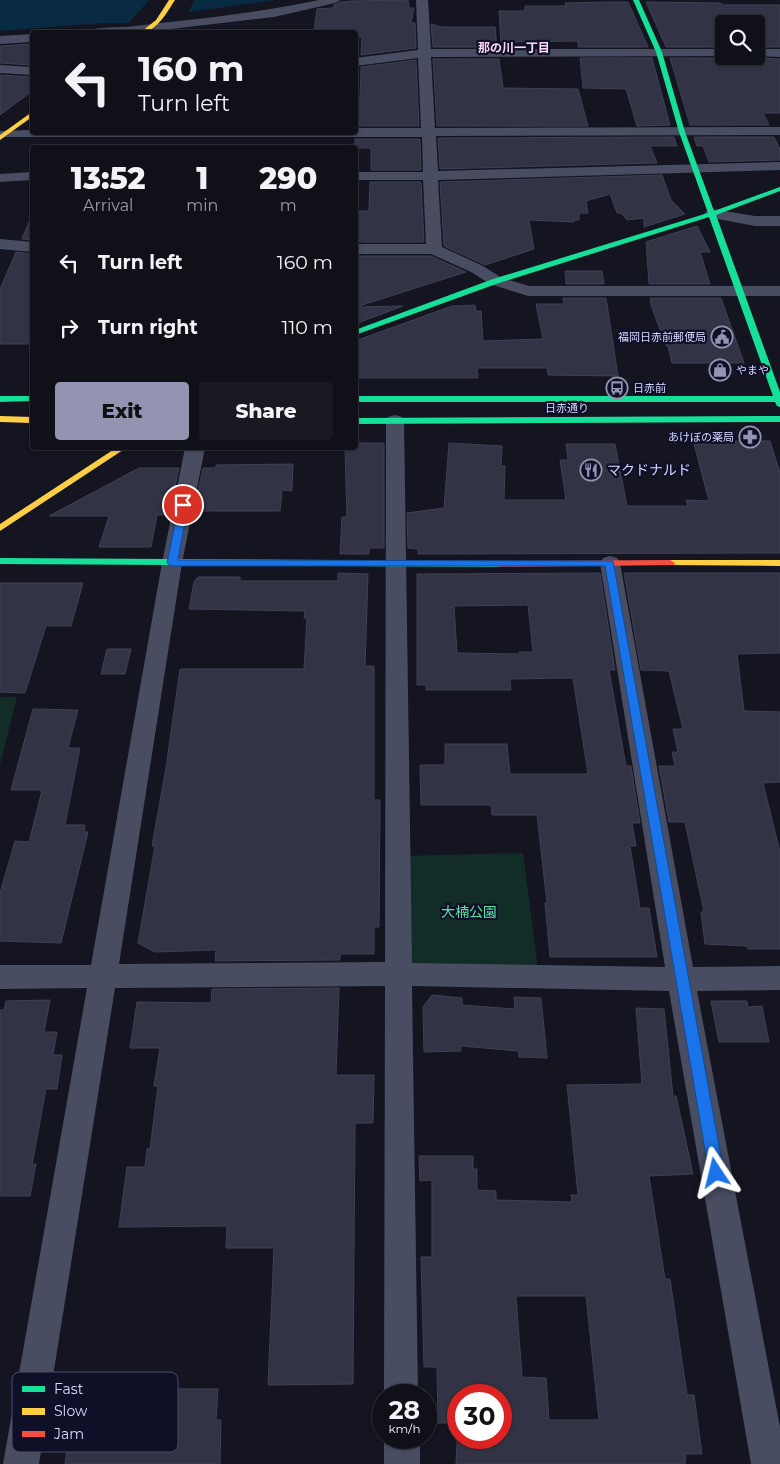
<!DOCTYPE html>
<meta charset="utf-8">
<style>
body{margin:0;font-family:Montserrat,"Noto Sans JP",sans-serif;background:#191922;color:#f1f3f6;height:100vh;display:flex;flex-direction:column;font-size:19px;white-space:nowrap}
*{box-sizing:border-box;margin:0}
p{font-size:16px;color:#9c9da2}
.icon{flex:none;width:28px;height:28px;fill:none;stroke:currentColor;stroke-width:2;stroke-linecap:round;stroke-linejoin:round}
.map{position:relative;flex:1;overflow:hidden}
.details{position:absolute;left:30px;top:145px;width:328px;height:305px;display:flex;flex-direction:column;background:#101019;border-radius:5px;box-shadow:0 1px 4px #0004,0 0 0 1px #303038}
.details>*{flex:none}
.hud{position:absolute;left:30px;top:30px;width:328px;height:105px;border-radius:5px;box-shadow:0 1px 4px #0004,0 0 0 1px #303038;background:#101019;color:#f1f3f6;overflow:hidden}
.controls{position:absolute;left:715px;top:15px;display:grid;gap:10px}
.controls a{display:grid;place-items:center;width:50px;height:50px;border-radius:5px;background:#101019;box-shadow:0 1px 4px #0004,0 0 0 1px #303038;font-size:25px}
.speed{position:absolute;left:372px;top:1384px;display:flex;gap:10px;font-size:25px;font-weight:700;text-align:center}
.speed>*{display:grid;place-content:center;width:65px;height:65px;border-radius:50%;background:#101019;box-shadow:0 1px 4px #0004,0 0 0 1px #303038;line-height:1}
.speed small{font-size:12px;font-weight:400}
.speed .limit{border:8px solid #d22;background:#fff;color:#111}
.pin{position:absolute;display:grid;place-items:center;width:42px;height:42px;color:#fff;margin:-21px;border:2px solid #fff;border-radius:50%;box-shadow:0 1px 5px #0007}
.me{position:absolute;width:55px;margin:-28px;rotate:350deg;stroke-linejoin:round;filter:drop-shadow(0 0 4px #0008)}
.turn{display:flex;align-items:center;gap:18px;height:105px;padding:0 25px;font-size:22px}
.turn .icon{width:65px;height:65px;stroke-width:2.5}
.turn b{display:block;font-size:35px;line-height:42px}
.eta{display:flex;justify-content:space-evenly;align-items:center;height:85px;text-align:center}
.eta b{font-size:30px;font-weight:800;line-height:35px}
.cta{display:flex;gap:10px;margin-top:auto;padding:10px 25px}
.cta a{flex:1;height:58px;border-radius:5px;background:#9294b1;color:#111;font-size:20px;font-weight:800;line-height:58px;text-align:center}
.cta a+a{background:#191922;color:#f1f3f6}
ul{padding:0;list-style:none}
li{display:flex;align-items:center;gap:15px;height:65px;padding:0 25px}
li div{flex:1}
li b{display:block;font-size:19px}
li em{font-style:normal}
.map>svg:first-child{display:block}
</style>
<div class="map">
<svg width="780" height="1464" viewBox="0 0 780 1464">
<rect width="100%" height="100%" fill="#151521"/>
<path fill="#122d28" d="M0,697H17L0,765Z
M523,853L538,969L401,971L404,856Z"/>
<path fill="#092a43" d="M0,0H275L189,12L131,23H101L0,31Z"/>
<path fill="#151521" d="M149,0H195L186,15L127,25Z"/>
<path fill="#323344" stroke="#3f4056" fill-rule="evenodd" d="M408,0L409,8H414L411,23H415L416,48L361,55L362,37H355V32H314L317,9L333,8L334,5L341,2L353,1Z
M609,2H628L648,47H578V41L501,42L499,11H525V6H566L565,3Z
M646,2L721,3L722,5H780V47H756V24H724V47H666Z
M431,24L442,27H495L497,47H433Z
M32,44V65L0,63V46Z
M728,56L780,59V113H763L769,125H690L670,58H726Z
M580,58H652L670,125L637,126L626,89L583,88Z
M433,59H499L503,88L578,89L588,126H437Z
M416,60L419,126H355V99H360L361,67Z
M0,75L32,77V91L0,115Z
M674,137L677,146H650L657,163L440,169L438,138Z
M694,137H774L780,149V160L709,162L703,146H697Z
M355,139H420L421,170H371V148H355Z
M662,175L671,200L685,214L644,227V218L627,220L621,213H617L610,194L586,201L588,213H579V220H575L574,222L529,220L534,249L485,265L444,246L440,182Z
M370,182H421L424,242H355V211H369Z
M32,215V240L22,239Z
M697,226L710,252H700L710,284H649L646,242Z
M16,252L32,254V344H0V289Z
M355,256H431L466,272L356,307L403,306L355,324Z
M565,271H602L604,284H566Z
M563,298H606L618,376L548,375L547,368H477L478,378H355V341L452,306L475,305L476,311H481L483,341L543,339L536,304H564Z
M650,298H721L744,363H672L668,346H666L651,305Z
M735,441H770L780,473V553L418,554V549L408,548L407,513L444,508L449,443L502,446L501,466H505L504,500H566L560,460H568L566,444H615L627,506H688L686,500L709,501L694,444H736Z
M355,443H384V548H369V554H340L342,517H347L345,448H355Z
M293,464L292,491L282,490L280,511H194L203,468H216V465Z
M139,468H179L170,511H167V515H157L151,547H99L109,516H49Z
M338,573L368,574L365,666H374V800H380L379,927H374V954H340V960L215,961L216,950L155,952L138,943L155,846H152L166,768L180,669H304L307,618H304L305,611L189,609L194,582L198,577H240V581H338Z
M600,573L615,670H609L626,766H631L640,823H632L636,846H630L640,908H649L657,957H550L545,903H547L537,815H492L491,805H421L420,765H445V744H507L510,774H588L573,678L510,679L511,690H426V685H417V574ZM528,605L533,652H519L520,654L457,653L454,606Z
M624,573H780V653L737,654L744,711L780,712V782L763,783L780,852V949H748L747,946L705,944L701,912H704L685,822H669L659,766H675L672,752H678L673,729H683L669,671L641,670Z
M0,583H83L71,626H46L25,693L0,692Z
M107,649H131L125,674H101Z
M33,709L78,710L68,748H80L65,825H85L84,832H88L61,943L0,941V893L15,841L29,842L42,790H11Z
M339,988L336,1075H374L373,1123H355L353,1384L268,1385L274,1248H226L227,1226L119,1227L127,1167H145L147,1149H150L158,1086H154L160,1048H130L137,1002L211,1003L212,989Z
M432,995L462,998V1005L515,1009L514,997L541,998L547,1058L519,1057L518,1051L461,1046V1051L424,1052L423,1007Z
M50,1000L44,1032H57L53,1055H62L57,1089H46L32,1165L36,1164L30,1196H0V1010H4L6,1001Z
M711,1001H747L748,1007L762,1006L769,1042H719Z
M636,1008L664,1009L673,1096H676L693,1174L649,1176L665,1279H670L687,1395H694L702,1454H686L685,1464H456L458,1423H438L437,1367H424L421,1257H432V1180L420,1181L419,1156H473V1169H477V1190L496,1191V1200L572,1202L571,1195H578L567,1085L642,1084ZM516,1296H586L599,1420H549L546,1378L522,1377ZM459,1395H501V1438H459Z
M66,1389H218L216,1420H221L220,1464H65L68,1443H57V1439H52L59,1393L66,1394Z"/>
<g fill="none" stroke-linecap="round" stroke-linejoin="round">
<path fill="#494d62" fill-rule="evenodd" d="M319,0H341L335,3L274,17L145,32H87C92,26 125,28 135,26C197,19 258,13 319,0Z
M416,0H428L431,49H724V56H726L431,57L435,128L780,127V135L436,136L438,171L780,162V170L438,180L442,247L483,266L502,278L529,286H780V296H528L490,284L471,272L431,254H355V244H426L423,180H355V172H423L422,137H0V131L32,130V132H355V128H421L418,58L355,66V58L418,50Z
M32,34V42L0,44V36Z
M756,49H780V57L754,56H756Z
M0,65L32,67V75L0,73Z
M32,172V180L0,182V174Z
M712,209L755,216H780V226H755L707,217L704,214L707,211Z
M0,239L32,242V252L0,249Z
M395,415L402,417L404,421L412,963L665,967L600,563L603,558L610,556L617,558L620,563L693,967L780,966V990L697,991L780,1427V1464H751L669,991L412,986L418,1395H384L385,986L115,988L39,1464H3L87,988L0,989V965H91L162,563L185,448H205L182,563L119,964L385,962L386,421L388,417Z
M384,1438H420V1464H384Z"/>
<path fill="#16e098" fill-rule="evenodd" d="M633,0H639L662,52L685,132L714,211L780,187V191L716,215L780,392V407L777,406L775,402H355V396H773L709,217L499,283L355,335V330L493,279L708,213L679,132L656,52Z
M0,396H32V401L0,402Z
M780,416V422L355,424V418Z
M0,558L499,561L504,564L499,567L0,564Z"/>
<path fill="#ffcf43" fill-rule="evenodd" d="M169,0H175C167,12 157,32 141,32L156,20Z
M32,112V117L0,140V135Z
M0,416L32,417V423L0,422Z
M116,448H126L0,531V524Z
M670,560H780V566L666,565L665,563Z"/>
<path fill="#f24e42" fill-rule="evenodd" d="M670,560L675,563L674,565L499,567L494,564L499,561Z"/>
</g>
<path fill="#1a73e8" stroke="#114b97" d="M183,502L188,505L178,560L613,561L724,1173L722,1178L716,1180L711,1178L709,1173L605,566H172L167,563L179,505Z"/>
<defs>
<g id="civic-ring" transform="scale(1.125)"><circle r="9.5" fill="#0f1027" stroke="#9294b1" stroke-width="1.5"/><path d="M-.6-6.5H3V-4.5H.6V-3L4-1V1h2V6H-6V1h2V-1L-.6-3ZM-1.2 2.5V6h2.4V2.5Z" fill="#9294b1"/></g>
<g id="shop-ring" transform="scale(1.125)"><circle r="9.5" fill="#0f1027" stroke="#9294b1" stroke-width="1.5"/><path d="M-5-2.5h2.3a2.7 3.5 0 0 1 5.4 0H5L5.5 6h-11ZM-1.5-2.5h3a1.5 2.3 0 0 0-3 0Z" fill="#9294b1"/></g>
<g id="bus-ring" transform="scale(1.125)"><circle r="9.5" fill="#0f1027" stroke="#9294b1" stroke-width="1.5"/><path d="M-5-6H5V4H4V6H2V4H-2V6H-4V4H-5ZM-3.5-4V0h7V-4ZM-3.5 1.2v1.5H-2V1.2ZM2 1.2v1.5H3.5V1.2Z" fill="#9294b1"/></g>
<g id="pharmacy-ring" transform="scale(1.125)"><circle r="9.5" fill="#0f1027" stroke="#9294b1" stroke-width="1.5"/><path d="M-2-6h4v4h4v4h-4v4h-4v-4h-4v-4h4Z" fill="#9294b1"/></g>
<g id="restaurant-ring" transform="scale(1.125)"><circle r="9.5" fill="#0f1027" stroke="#9294b1" stroke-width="1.5"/><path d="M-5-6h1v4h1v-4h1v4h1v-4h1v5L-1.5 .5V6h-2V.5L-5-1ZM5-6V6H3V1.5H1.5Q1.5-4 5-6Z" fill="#9294b1"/></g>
</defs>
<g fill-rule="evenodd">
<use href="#civic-ring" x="722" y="337"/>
<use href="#shop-ring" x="720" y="370"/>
<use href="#bus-ring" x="617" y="388"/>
<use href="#pharmacy-ring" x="750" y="437"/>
<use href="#restaurant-ring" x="591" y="470"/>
</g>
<g text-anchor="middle" stroke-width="4.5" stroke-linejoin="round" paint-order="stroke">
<g font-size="11" fill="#d5d9ff" stroke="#0f1027" text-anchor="end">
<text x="706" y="341">福岡日赤前郵便局</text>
<text x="736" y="374" text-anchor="start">やまや</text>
<text x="633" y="392" text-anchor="start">日赤前</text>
<text x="734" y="441">あけぼの薬局</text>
</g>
<g font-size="11" fill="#d5d9ff" stroke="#0f1027">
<text x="567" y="412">日赤通り</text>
</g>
<g font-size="12" font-weight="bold" fill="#ffd7f9" stroke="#0f1027">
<text x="514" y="52">那の川一丁目</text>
</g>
<g font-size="14" fill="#d5d9ff" stroke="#0f1027" text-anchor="start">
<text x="607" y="475">マクドナルド</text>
</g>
<g font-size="14" fill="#5ce4a5" stroke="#0f1027">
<text x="469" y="917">大楠公園</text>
</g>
</g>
<rect x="12" y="1372" width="166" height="80" rx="8" fill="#0f1027" stroke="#4a4c68" stroke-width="1"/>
<rect x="22" y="1386" width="23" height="6" fill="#16e098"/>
<rect x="22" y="1408" width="23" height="7" fill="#ffcf43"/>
<rect x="22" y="1431" width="23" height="6" fill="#f24e42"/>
<g font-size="14" fill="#d5d9ff">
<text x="54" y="1394">Fast</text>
<text x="54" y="1416">Slow</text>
<text x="54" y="1439">Jam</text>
</g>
</svg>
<div class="controls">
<a><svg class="icon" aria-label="search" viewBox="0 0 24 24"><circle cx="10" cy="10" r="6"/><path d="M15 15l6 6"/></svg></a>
</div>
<div class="speed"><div>28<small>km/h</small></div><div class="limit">30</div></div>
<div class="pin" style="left:183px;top:505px;background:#d93025"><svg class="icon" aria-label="arrive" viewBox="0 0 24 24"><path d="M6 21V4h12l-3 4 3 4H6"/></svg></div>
<svg class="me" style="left:716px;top:1173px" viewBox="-20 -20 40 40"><path d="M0-17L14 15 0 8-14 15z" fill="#1a73e8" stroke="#fff" stroke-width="4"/></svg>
<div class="hud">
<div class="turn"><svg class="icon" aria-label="left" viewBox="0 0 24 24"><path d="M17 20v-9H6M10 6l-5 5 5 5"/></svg><div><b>160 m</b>Turn left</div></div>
</div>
<section class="details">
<div class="eta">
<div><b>13:52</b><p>Arrival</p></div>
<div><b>1</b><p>min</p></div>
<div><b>290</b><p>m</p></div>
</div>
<ul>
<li><svg class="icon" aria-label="left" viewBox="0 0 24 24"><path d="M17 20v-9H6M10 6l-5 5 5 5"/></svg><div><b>Turn left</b></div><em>160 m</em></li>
<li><svg class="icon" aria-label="right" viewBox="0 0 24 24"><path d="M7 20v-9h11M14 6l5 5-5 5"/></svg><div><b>Turn right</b></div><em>110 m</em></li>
</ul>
<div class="cta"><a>Exit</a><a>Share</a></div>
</section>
</div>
